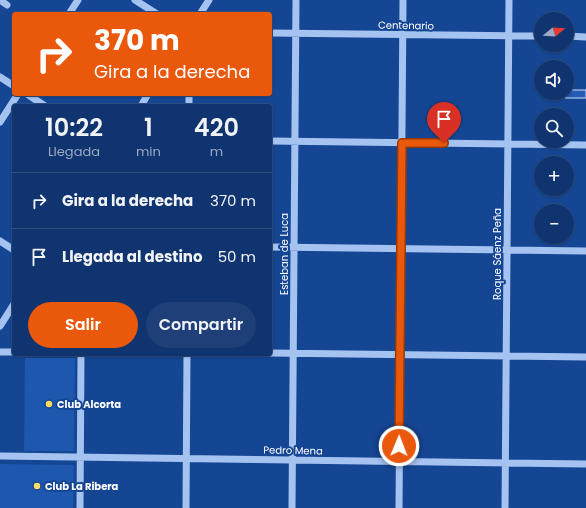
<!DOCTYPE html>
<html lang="es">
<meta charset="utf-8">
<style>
body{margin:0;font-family:Poppins,sans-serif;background:#1e3f77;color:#f1f3f6;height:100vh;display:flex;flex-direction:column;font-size:15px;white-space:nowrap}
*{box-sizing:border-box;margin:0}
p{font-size:13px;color:#9caac3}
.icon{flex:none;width:22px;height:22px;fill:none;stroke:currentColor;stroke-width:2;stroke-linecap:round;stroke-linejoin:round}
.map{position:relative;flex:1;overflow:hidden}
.panel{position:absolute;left:12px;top:104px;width:260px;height:252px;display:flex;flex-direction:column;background:#10346f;border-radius:4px;box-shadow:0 1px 3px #0004,0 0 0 1px #304f82}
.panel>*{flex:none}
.banner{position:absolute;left:12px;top:12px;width:260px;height:84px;border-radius:4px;box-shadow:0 1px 3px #0004,0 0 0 1px #304f82;background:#ea580c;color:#fff;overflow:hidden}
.needle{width:26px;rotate:72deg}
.tools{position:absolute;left:534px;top:12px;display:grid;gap:8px}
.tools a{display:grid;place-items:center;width:40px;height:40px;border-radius:50%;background:#10346f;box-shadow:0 1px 3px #0004,0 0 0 1px #304f82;font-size:20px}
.pin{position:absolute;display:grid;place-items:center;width:34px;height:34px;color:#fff;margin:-41px -17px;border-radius:50% 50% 50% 0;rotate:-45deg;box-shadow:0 0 4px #0007}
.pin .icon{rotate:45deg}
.me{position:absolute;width:44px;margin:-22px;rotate:1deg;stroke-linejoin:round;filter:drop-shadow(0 0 3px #0008)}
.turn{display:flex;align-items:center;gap:14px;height:84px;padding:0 16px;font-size:18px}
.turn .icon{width:52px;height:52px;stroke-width:2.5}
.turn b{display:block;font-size:28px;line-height:34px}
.eta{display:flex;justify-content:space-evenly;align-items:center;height:68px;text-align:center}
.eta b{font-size:24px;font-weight:600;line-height:28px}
.primary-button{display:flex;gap:8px;margin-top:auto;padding:8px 16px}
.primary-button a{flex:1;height:46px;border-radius:24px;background:#ea580c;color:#fff;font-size:16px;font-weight:600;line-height:46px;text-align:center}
.primary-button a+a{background:#1e3f77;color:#f1f3f6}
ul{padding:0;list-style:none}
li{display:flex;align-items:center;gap:12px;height:56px;padding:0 16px;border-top:1px solid #304f82}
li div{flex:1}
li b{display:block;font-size:15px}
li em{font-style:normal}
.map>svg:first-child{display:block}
</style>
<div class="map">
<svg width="586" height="508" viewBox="0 0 586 508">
<rect width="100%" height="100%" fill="#154694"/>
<path fill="#1e57ae" d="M25,358H75L74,451H24Z
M0,464L74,465L73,508H0Z"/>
<path fill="#245cb3" stroke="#ccdffc" d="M567,90H586V98H565V93H567Z"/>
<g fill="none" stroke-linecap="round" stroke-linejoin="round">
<path stroke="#a5c3f1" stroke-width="7" d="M0,0L7,5
M135,0L157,14
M69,14L78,0
M200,14L209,0
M270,33L541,36
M567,36L586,37
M0,77L14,86
M27,94L45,106
M141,106L148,94
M189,106V94
M0,122L18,94
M270,141L586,145
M0,241L14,250
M270,247L586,251
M0,326L14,304
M0,352H14
M270,353L586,357
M0,456L586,464
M80,508L81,354
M186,508L187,354
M292,508L296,0
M399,508L403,0
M505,508L509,0"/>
</g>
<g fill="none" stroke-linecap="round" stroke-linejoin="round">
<g stroke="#983908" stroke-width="10">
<path id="route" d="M399,446L402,143H444"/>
</g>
<use href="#route" stroke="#ea580c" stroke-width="7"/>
</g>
<g fill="#ffdb65" stroke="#154694" stroke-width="1.5">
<circle cx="49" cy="404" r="4"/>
<circle cx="37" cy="486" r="4"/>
</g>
<g text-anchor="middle" stroke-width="4" stroke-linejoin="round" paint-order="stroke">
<g font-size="10" fill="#fff" stroke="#154694">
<text transform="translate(406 25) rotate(1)" y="4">Centenario</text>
<text transform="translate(284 254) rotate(-90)" y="4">Esteban de Luca</text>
<text transform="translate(497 254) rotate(-90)" y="4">Roque Sáenz Peña</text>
<text transform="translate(293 450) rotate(1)" y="4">Pedro Mena</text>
</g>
<g font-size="10" font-weight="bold" fill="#fff" stroke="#154694" text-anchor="start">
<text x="57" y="408">Club Alcorta</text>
<text x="45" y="490">Club La Ribera</text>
</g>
</g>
</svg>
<div class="tools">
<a><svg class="needle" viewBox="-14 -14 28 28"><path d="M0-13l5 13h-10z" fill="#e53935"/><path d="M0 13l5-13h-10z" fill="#9caac3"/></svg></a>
<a><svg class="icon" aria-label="sound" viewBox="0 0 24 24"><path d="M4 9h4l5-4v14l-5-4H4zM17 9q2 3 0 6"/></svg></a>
<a><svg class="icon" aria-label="search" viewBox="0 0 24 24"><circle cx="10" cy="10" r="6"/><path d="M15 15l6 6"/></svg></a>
<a>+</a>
<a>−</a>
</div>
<div class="pin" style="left:444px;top:143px;background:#d93025"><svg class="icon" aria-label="arrive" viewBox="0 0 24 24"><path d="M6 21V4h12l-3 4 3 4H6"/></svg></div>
<svg class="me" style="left:399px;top:446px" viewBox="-20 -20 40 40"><circle r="17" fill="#ea580c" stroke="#fff" stroke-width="3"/><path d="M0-11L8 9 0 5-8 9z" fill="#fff"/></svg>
<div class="banner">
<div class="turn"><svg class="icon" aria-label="right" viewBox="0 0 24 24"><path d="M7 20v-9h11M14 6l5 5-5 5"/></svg><div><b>370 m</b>Gira a la derecha</div></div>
</div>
<section class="panel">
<div class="eta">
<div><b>10:22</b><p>Llegada</p></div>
<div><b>1</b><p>min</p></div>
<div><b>420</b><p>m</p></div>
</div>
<ul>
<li><svg class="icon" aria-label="right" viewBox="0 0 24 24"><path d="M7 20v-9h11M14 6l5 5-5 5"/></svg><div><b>Gira a la derecha</b></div><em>370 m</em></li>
<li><svg class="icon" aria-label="arrive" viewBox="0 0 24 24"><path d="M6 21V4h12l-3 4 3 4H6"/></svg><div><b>Llegada al destino</b></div><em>50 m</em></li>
</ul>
<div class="primary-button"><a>Salir</a><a>Compartir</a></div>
</section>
</div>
